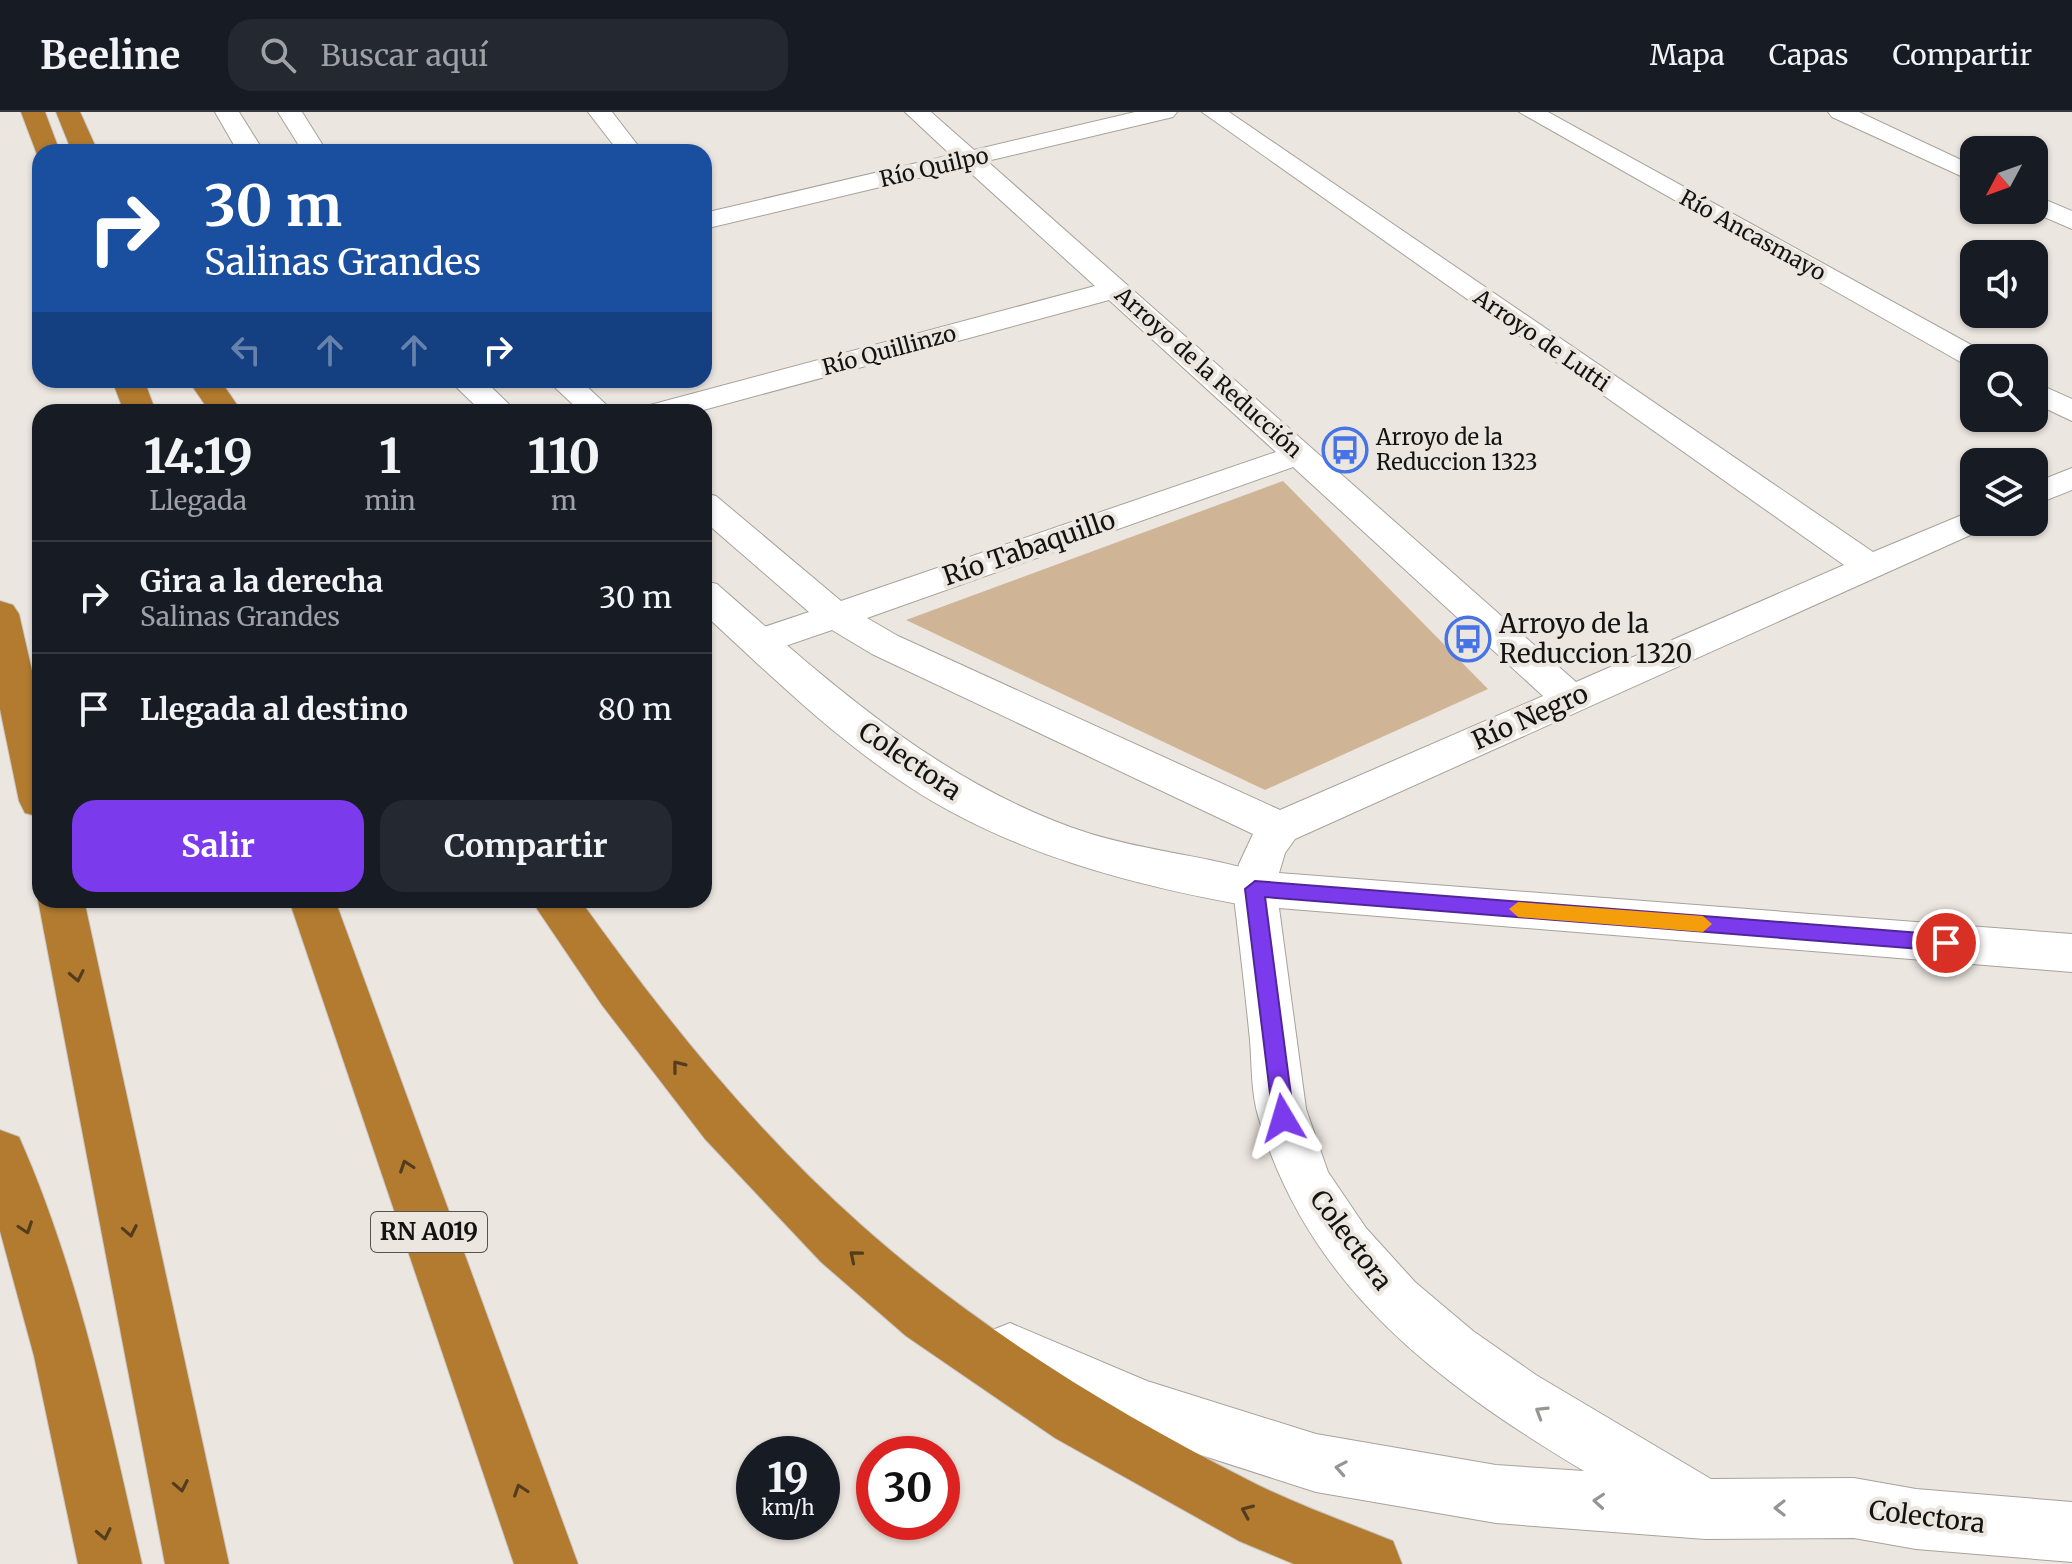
<!DOCTYPE html>
<html lang="es">
<meta charset="utf-8">
<style>
body{margin:0;font-family:Merriweather,serif;background:#242831;color:#f1f3f6;height:100vh;display:flex;flex-direction:column;font-size:30px;white-space:nowrap}
*{box-sizing:border-box;margin:0}
p{font-size:26px;color:#9ea1a6}
.icon{flex:none;width:44px;height:44px;fill:none;stroke:currentColor;stroke-width:2;stroke-linecap:round;stroke-linejoin:round}
.map{position:relative;flex:1;overflow:hidden}
.drawer{position:absolute;left:32px;top:292px;width:680px;height:504px;display:flex;flex-direction:column;background:#171b24;border-radius:24px;box-shadow:0 2px 6px #0004}
.drawer>*{flex:none}
.banner{position:absolute;left:32px;top:32px;width:680px;height:244px;border-radius:24px;box-shadow:0 2px 6px #0004;background:#1a4fa0;color:#fff;overflow:hidden}
.needle{width:52px;rotate:229deg}
.fabs{position:absolute;left:1960px;top:24px;display:grid;gap:16px}
.fabs a{display:grid;place-items:center;width:88px;height:88px;border-radius:16px;background:#171b24;box-shadow:0 2px 6px #0004;font-size:40px}
.speed{position:absolute;left:736px;top:1324px;display:flex;gap:16px;font-size:40px;font-weight:700;text-align:center}
.speed>*{display:grid;place-content:center;width:104px;height:104px;border-radius:50%;background:#171b24;box-shadow:0 2px 6px #0004;line-height:1}
.speed small{font-size:20px;font-weight:400}
.speed .limit{border:12px solid #d22;background:#fff;color:#111}
.pin{position:absolute;display:grid;place-items:center;width:68px;height:68px;color:#fff;margin:-34px;border:4px solid #fff;border-radius:50%;box-shadow:0 2px 8px #0007}
.me{position:absolute;width:88px;margin:-44px;rotate:353deg;stroke-linejoin:round;filter:drop-shadow(0 0 6px #0008)}
.turn{display:flex;align-items:center;gap:28px;height:168px;padding:0 40px;font-size:36px}
.turn .icon{width:104px;height:104px;stroke-width:2.5}
.turn b{display:block;font-size:56px;line-height:68px}
.lanes{display:flex;align-items:center;height:76px;padding:0 40px;background:#0003;justify-content:center;gap:40px;direction:ltr}
.lanes .off{opacity:.35}
.eta{display:flex;justify-content:space-evenly;align-items:center;height:136px;text-align:center}
.eta b{font-size:48px;font-weight:700;line-height:56px}
.action{display:flex;gap:16px;margin-top:auto;padding:16px 40px}
.action a{flex:1;height:92px;border-radius:24px;background:#7c3aed;color:#fff;font-size:32px;font-weight:700;line-height:92px;text-align:center}
.action a+a{background:#242831;color:#f1f3f6}
ul{padding:0;list-style:none}
li{display:flex;align-items:center;gap:24px;height:112px;padding:0 40px;border-top:2px solid #363941}
li div{flex:1}
li b{display:block;font-size:30px}
li em{font-style:normal}
header{display:flex;align-items:center;gap:48px;box-sizing:border-box;height:112px;padding:0 40px;background:#171b24;border-bottom:2px solid #363941}
header strong{font-size:38px}
nav{display:flex;gap:44px;margin-inline-start:auto;font-size:28px}
.search{width:560px;height:72px;background:#242831;display:flex;align-items:center;gap:20px;box-sizing:border-box;padding:0 28px;border-radius:24px;color:#9ea1a6;font-size:30px}
.map>svg:first-child{display:block}
</style>
<header>
<strong>Beeline</strong>
<div class="search"><svg class="icon" aria-label="search" viewBox="0 0 24 24"><circle cx="10" cy="10" r="6"/><path d="M15 15l6 6"/></svg>Buscar aquí</div>
<nav><a>Mapa</a><a>Capas</a><a>Compartir</a></nav>
</header>
<div class="map">
<svg width="2072" height="1452" viewBox="0 0 2072 1452">
<rect width="100%" height="100%" fill="#ece6e0"/>
<path fill="#cfb596" d="M1283,369L1488,577L1265,678L906,508Z"/>
<g fill="none" stroke-linecap="round" stroke-linejoin="round">
<g stroke="#a7a29b" stroke-width="2">
<path id="minor" d="M278,0H302L327,40H303Z
M588,0H612L643,40H619Z
M905,0H931L974,38L1135,0H1177L1173,5L987,49L1576,570L1844,453L1202,0H1229L1873,440L1974,398V410H1990L1986,416L1295,727L1285,741L1279,761L2072,822V860L1279,796L1306,997L1328,1060L1366,1116L1415,1170L1473,1219L1536,1263L1711,1367L1854,1366L1916,1377L2072,1390V1450L1916,1437L1854,1426L1705,1427L1496,1411L1316,1380L1145,1325L990,1259L982,1239L990,1219L1010,1211L1147,1269L1316,1322L1496,1353L1584,1359C1439,1272 1309,1176 1259,1007C1251,982 1252,954 1250,928C1245,878 1239,827 1233,777L1239,752L1253,722L872,542L832,518L759,543L746,539L741,530L746,521L809,500L704,409V381L716,384L841,489L1276,340L1109,188L696,300H646L650,293L1095,174L964,55L704,117V101L951,43ZM1293,355L1543,584L1280,698L898,524L867,506Z
M1519,0H1548L1984,240L1989,246H1974V255L1964,252Z
M1828,0H1859L1974,54V70L1832,5Z
M2034,83L2072,99V117L2028,98H2034Z
M547,268H580L614,300H581Z
M2034,270L2072,287V309L2034,291Z
M2072,356V378L2034,393V371Z"/>
</g>
<g stroke="#a7a29b" stroke-width="2">
<path id="tertiary" d="M215,0H239L264,40H238Z
M449,268H484L517,300H482Z
M704,469L717,472C831,572 941,673 1088,721C1148,740 1212,744 1271,764L1278,777L1271,790L1255,795C1135,774 1011,742 908,674C833,625 769,562 704,502Z"/>
</g>
<g stroke="#c7c6c6" stroke-width="2">
<path id="motorway" d="M21,0H45L60,40H40L38,45Z
M56,0H80L98,40H72Z
M112,268H144L156,300H124Z
M188,268H220L242,300H210Z
M0,489L13,493L19,502L40,594V705L25,701L19,689L0,597Z
M40,784V788H84L229,1452H165L38,788Z
M289,788H335L578,1452H514Z
M531,788H580C663,904 753,1017 860,1112C975,1215 1111,1298 1248,1368C1294,1392 1344,1409 1393,1429L1402,1452H1294L1239,1429L1055,1326L906,1224L821,1150L705,1027L602,893Z
M0,1018L19,1025C79,1160 109,1308 142,1452H78L34,1244L0,1119Z"/>
</g>
<use href="#minor" fill="#fff" fill-rule="evenodd"/>
<use href="#tertiary" fill="#fff" fill-rule="evenodd"/>
<use href="#motorway" fill="#b27b30" fill-rule="evenodd"/>
</g>
<defs><path id="oneway-chevron" d="M-2-3.5L2.5 0L-2 3.5" fill="none" stroke-width="1.6" stroke-linecap="round" stroke-linejoin="round" transform="scale(2)"/></defs>
<g stroke="#543d1d">
<use href="#oneway-chevron" transform="translate(77 864) rotate(78)"/>
<use href="#oneway-chevron" transform="translate(678 954) rotate(-128)"/>
<use href="#oneway-chevron" transform="translate(406 1054) rotate(-109)"/>
<use href="#oneway-chevron" transform="translate(26 1116) rotate(71)"/>
<use href="#oneway-chevron" transform="translate(130 1119) rotate(79)"/>
<use href="#oneway-chevron" transform="translate(855 1144) rotate(-140)"/>
<use href="#oneway-chevron" transform="translate(181 1374) rotate(79)"/>
<use href="#oneway-chevron" transform="translate(520 1378) rotate(-109)"/>
<use href="#oneway-chevron" transform="translate(1247 1399) rotate(-157)"/>
<use href="#oneway-chevron" transform="translate(104 1422) rotate(78)"/>
</g>
<g stroke="#969594">
<use href="#oneway-chevron" transform="translate(1541 1300) rotate(-148)"/>
<use href="#oneway-chevron" transform="translate(1341 1356) rotate(-170)"/>
<use href="#oneway-chevron" transform="translate(1599 1389) rotate(-176)"/>
<use href="#oneway-chevron" transform="translate(1780 1396) rotate(180)"/>
</g>
<path fill="#7c3aed" stroke="#51269a" stroke-width="2" d="M1255,769L1946,823L1956,831L1946,839L1265,785L1294,1006L1291,1013L1283,1016L1276,1013L1273,1006L1245,777Z"/>
<path fill="#f59e0b" d="M1518,790L1703,804L1712,812L1703,820L1518,805L1509,797Z"/>
<defs>
<g id="bus-ring" transform="scale(2.3)"><circle r="9.5" fill="#ece6e0" stroke="#4674e6" stroke-width="1.5"/><path d="M-5-6H5V4H4V6H2V4H-2V6H-4V4H-5ZM-3.5-4V0h7V-4ZM-3.5 1.2v1.5H-2V1.2ZM2 1.2v1.5H3.5V1.2Z" fill="#4674e6"/></g>
</defs>
<g fill-rule="evenodd">
<use href="#bus-ring" x="1345" y="338"/>
<use href="#bus-ring" x="1468" y="527"/>
</g>
<g text-anchor="middle" stroke-width="8" stroke-linejoin="round" paint-order="stroke">
<g font-size="22" fill="#151311" stroke="#ece6e0">
<text transform="translate(934 55) rotate(-13)" y="8">Río Quilpo</text>
<text transform="translate(1753 123) rotate(29)" y="8">Río Ancasmayo</text>
<text transform="translate(1542 228) rotate(35)" y="8">Arroyo de Lutti</text>
<text transform="translate(889 238) rotate(-15)" y="8">Río Quillinzo</text>
<text transform="translate(1209 260) rotate(42)" y="8">Arroyo de la Reducción</text>
</g>
<g font-size="22" fill="#151311" stroke="#ece6e0" text-anchor="start">
<text x="1376" y="333">Arroyo de la<tspan x="1376" dy="25">Reduccion 1323</tspan></text>
</g>
<rect fill="#ece6e0" stroke="#56524f" stroke-width="2" x="371" y="1100" width="116" height="40" rx="6"/>
<g font-size="24" font-weight="bold" fill="#151311">
<text x="429" y="1128">RN A019</text>
</g>
<g font-size="26" fill="#151311" stroke="#ece6e0">
<text transform="translate(1029 436) rotate(-19)" y="9">Río Tabaquillo</text>
<text transform="translate(1530 605) rotate(-24)" y="9">Río Negro</text>
<text transform="translate(910 649) rotate(34)" y="9">Colectora</text>
<text transform="translate(1351 1128) rotate(53)" y="9">Colectora</text>
<text transform="translate(1927 1405) rotate(7)" y="9">Colectora</text>
</g>
<g font-size="26" fill="#151311" stroke="#ece6e0" text-anchor="start">
<text x="1499" y="521">Arroyo de la<tspan x="1499" dy="30">Reduccion 1320</tspan></text>
</g>
</g>
</svg>
<div class="fabs">
<a><svg class="needle" viewBox="-14 -14 28 28"><path d="M0-13l5 13h-10z" fill="#e53935"/><path d="M0 13l5-13h-10z" fill="#9ea1a6"/></svg></a>
<a><svg class="icon" aria-label="sound" viewBox="0 0 24 24"><path d="M4 9h4l5-4v14l-5-4H4zM17 9q2 3 0 6"/></svg></a>
<a><svg class="icon" aria-label="search" viewBox="0 0 24 24"><circle cx="10" cy="10" r="6"/><path d="M15 15l6 6"/></svg></a>
<a><svg class="icon" aria-label="layers" viewBox="0 0 24 24"><path d="M12 4l9 5-9 5-9-5zM3 14l9 5 9-5"/></svg></a>
</div>
<div class="speed"><div>19<small>km/h</small></div><div class="limit">30</div></div>
<div class="pin" style="left:1946px;top:831px;background:#d93025"><svg class="icon" aria-label="arrive" viewBox="0 0 24 24"><path d="M6 21V4h12l-3 4 3 4H6"/></svg></div>
<svg class="me" style="left:1283px;top:1006px" viewBox="-20 -20 40 40"><path d="M0-17L14 15 0 8-14 15z" fill="#7c3aed" stroke="#fff" stroke-width="4"/></svg>
<div class="banner">
<div class="turn"><svg class="icon" aria-label="right" viewBox="0 0 24 24"><path d="M7 20v-9h11M14 6l5 5-5 5"/></svg><div><b>30 m</b>Salinas Grandes</div></div>
<div class="lanes"><svg class="icon off" aria-label="left" viewBox="0 0 24 24"><path d="M17 20v-9H6M10 6l-5 5 5 5"/></svg><svg class="icon off" aria-label="ahead" viewBox="0 0 24 24"><path d="M12 20V5M6 11l6-6 6 6"/></svg><svg class="icon off" aria-label="ahead" viewBox="0 0 24 24"><path d="M12 20V5M6 11l6-6 6 6"/></svg><svg class="icon" aria-label="right" viewBox="0 0 24 24"><path d="M7 20v-9h11M14 6l5 5-5 5"/></svg></div>
</div>
<section class="drawer">
<div class="eta">
<div><b>14:19</b><p>Llegada</p></div>
<div><b>1</b><p>min</p></div>
<div><b>110</b><p>m</p></div>
</div>
<ul>
<li><svg class="icon" aria-label="right" viewBox="0 0 24 24"><path d="M7 20v-9h11M14 6l5 5-5 5"/></svg><div><b>Gira a la derecha</b><p>Salinas Grandes</p></div><em>30 m</em></li>
<li><svg class="icon" aria-label="arrive" viewBox="0 0 24 24"><path d="M6 21V4h12l-3 4 3 4H6"/></svg><div><b>Llegada al destino</b></div><em>80 m</em></li>
</ul>
<div class="action"><a>Salir</a><a>Compartir</a></div>
</section>
</div>
